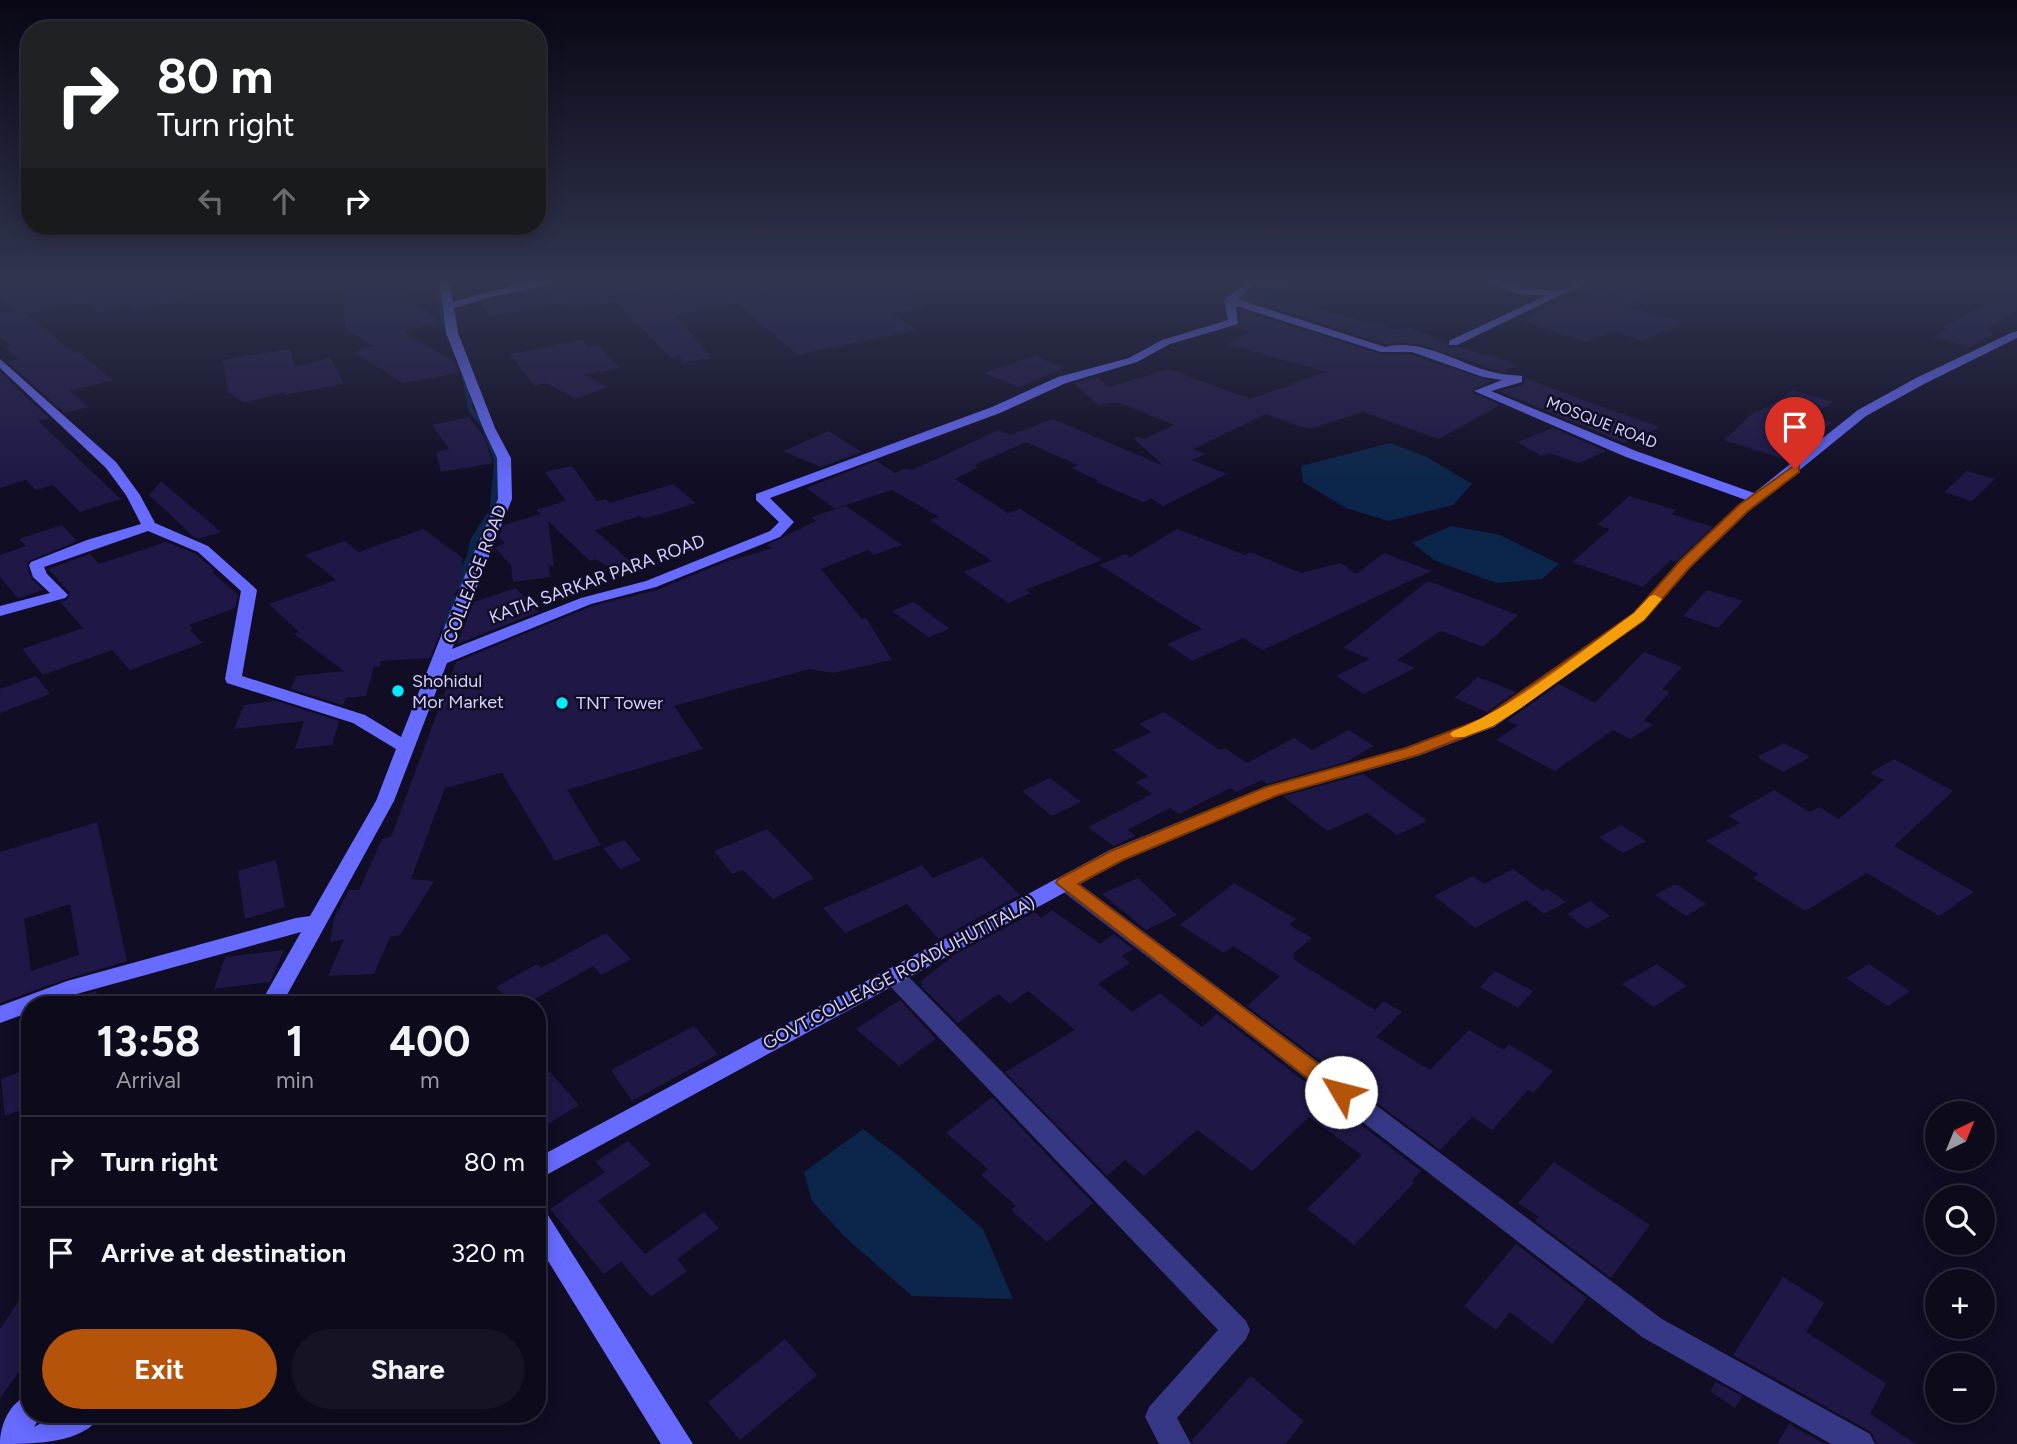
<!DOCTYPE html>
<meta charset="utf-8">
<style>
body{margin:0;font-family:Figtree,sans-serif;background:#151324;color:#f1f3f6;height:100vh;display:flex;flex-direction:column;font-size:26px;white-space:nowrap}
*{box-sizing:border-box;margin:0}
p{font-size:23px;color:#9a9aa3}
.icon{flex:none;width:38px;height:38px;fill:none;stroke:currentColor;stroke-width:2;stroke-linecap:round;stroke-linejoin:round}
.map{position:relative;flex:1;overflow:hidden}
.panel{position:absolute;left:21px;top:996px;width:525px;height:427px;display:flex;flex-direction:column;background:#0c0a1b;border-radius:28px;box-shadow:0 4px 18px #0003,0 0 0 2px #2c2b3a}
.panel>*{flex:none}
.banner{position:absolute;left:21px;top:21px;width:525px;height:214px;border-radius:28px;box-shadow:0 4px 18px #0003,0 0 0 2px #2c2b3a;background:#202124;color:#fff;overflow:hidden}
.needle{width:46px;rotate:43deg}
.tools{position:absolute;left:1925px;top:1101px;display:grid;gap:14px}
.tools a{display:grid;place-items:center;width:70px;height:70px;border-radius:50%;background:#0c0a1b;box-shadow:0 4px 18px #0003,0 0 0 2px #2c2b3a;font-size:35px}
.pin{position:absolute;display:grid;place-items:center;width:60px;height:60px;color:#fff;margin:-72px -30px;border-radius:50% 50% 50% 0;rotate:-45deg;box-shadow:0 0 7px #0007}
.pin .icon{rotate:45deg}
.me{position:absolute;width:77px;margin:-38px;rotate:307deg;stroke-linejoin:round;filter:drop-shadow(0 0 5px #0008)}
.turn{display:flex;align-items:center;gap:24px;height:147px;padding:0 21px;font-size:32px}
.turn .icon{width:91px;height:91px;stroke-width:2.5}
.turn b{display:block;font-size:49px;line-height:60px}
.lanes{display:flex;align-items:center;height:66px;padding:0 21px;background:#0003;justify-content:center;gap:35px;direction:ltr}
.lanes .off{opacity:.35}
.eta{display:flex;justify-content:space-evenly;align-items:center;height:119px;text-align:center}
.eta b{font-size:42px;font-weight:700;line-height:49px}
.cta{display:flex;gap:14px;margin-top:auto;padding:14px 21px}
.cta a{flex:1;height:80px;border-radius:42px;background:#b45309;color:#fff;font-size:28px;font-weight:700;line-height:80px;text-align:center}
.cta a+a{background:#151324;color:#f1f3f6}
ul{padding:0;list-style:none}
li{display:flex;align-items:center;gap:21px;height:91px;padding:0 21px;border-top:2px solid #2c2b3a}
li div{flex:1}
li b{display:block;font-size:26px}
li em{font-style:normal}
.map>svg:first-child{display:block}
</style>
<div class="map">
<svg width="2017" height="1444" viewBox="0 0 2017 1444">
<rect width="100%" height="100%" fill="#100d24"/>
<path fill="#0b264a" d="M1263,282L1293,285L1249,306L1224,299Z
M1390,443L1427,457L1472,484L1453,505L1389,521L1346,508L1303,482L1301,466Z
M1451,526L1500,535L1559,564L1542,579L1496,583L1436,561L1412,543Z
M863,1129L904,1160L983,1229L1013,1299L912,1296L844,1236L812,1201L804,1172Z"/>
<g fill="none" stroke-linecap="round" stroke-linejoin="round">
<path stroke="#0b264a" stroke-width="5" d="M440,282L442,318L452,340
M465,379L471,411L483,424L496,459L497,470"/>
<path stroke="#0b264a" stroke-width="7" d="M457,586L470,557L474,540L493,511L497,468
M446,626L452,597"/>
</g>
<path fill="#1f1846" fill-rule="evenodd" d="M0,282H219L220,290L132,311L126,306L99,312L83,301L25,314L75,353L79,352L113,380L70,391L89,407L65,413L7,362L19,359L4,346L9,344L0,336V315L14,312L0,300Z
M343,282H388L441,322L404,331L407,333H404L454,361L459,373L403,383L353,352L374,346L345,329Z
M567,282H617L619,298L693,285L696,288L730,282H890L928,307L892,314L916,330L798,355L736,303L675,315L712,358L683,362L679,356L671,358L615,301L570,309L563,302L491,317L480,303L565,285Z
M1626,282H1677L1623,306L1686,322L1642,341L1613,331L1586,342L1520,320L1535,314L1530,313L1559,299L1569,304Z
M1266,295L1397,330L1403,327L1414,330L1446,342L1449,348L1460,347L1482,355L1489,354L1518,366L1504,370L1508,372L1500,371L1423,345L1398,342L1385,344L1252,301Z
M2000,296L2017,300V310L1985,330L1994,333L1969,347L1933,337L1947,329L1942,328Z
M1239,310L1380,354L1412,355L1492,381L1473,389L1472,392L1500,405L1439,439L1363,412L1313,428L1301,427L1266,414L1193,449L1205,454L1192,460L1227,474L1163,506L1151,498L1143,502L1096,482L1099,481L1072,468L1078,465L1010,435L1053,419L1164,466L1134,439L1136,436L1144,439L1174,425L1118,402L1098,405L1074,383L1098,377L1109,387L1169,369L1250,399L1326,372L1227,344L1250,332L1235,327L1241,324Z
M582,340L588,347L599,345L620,368L584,375L608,387L575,399L546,383L534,386L510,354Z
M290,349L295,367L330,358L344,384L284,395L285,392L244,403L228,392L223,360Z
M1035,356L1066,368L1018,387L984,373Z
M0,372L49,418L38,421L121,499L80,512L53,485L36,490L26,480L0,488Z
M1525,378L1599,406L1660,427L1624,443L1499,391L1523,385Z
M1793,390L1833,402L1811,416L1832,422L1790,461L1724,440L1755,411L1759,412Z
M469,417L484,437L493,463L441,472L436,452L449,449L432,425Z
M1553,428L1606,451L1579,463L1549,453L1542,456L1517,442Z
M999,430L1026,442L974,465L979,467L955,479L1008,513L1020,509L1102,560L1025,590L1031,593L1008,603L963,572L992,561L930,520L939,517L892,490L835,509L806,488L876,461L895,473L906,468L912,470Z
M829,431L862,452L821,467L783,451Z
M572,466L597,501L606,499L610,503L673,484L696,503L644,519L640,516L595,530L634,565L610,568L595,559L590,561L548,521L554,566H549L550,577L513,582L511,565L495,548L505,543L499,537L504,525L541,514L536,510L566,501L545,472Z
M1967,471L1995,479L1972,501L1944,492Z
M161,481L221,532L198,539L194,537L149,495Z
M1629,496L1676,510L1672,514L1713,527L1676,562L1671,560L1643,587L1572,562L1610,529L1597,525Z
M846,506L902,545L874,555L868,550L821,569L862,619L866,618L892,660L833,673L809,669L674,706L703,749L567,790L601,845L555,861L502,773L445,788L411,879L434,881L400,935L390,937L374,974L328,976L344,939L330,942L334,919L349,890H359L382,839L391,837L456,662L592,606L657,590L722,563L772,548L767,545L816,521L811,517Z
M62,525L77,541L29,561L27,566L31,578L43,590L18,598L0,577V555L26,546L19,539Z
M423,529L463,558L460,581L430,658L381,661L380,666L374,667L366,696L346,698L343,705L291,689L296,676L344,671L294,634L299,632L269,604L336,580L305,555L345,541L359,552Z
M1177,529L1245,555L1250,552L1301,573L1341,563L1356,574L1384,553L1431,571L1263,650L1243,638L1192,661L1167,644L1202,629L1099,565L1126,554L1130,557Z
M166,542L196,554L215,571L212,572L238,595L235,608L189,625L193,629L190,630L203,643L130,670L112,650L43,675L22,649L83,628L60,602L67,600L70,593L48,569L90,554L99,564Z
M1428,581L1518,615L1483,647L1441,631L1397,660L1415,668L1364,694L1336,676L1370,659L1343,648Z
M516,588L538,612L457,644L474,602Z
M1707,590L1743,601L1718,628L1683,616Z
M914,602L950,629L928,637L892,611Z
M1644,652L1682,667L1662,689L1670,692L1644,720L1653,725L1630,739L1613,730L1555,771L1496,740L1518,725L1507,721L1559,684L1595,703Z
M36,676L50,694L0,713V689Z
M1478,677L1516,692L1487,712L1454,698Z
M276,701L339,721L332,745L295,749L304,721L234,729L244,705Z
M1164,712L1220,750L1225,748L1247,763L1294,738L1312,750L1349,730L1374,746L1346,762L1267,784L1262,780L1237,792L1230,788L1179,814L1170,808L1127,830L1136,836L1113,846L1088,827L1152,794L1136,782L1148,776L1113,750L1151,732L1139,724Z
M1784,743L1810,757L1783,772L1757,757Z
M1894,759L1953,791L1894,846L1974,892L1939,916L1867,873L1805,911L1753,878L1758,874L1706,841L1740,823L1728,816L1774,790L1810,812L1819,807L1839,819L1884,780L1870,773Z
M1363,774L1427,821L1397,835L1367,813L1327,831L1283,796Z
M1050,778L1081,802L1052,816L1022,791Z
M97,822L127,961L66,979L0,1003V852ZM70,904L79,955L31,971L24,919Z
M1621,825L1646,841L1623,853L1599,837Z
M767,829L814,878L773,899L743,870L732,874L714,851Z
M624,840L641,860L620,869L603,848Z
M982,857L1020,895L939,939L907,904L845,933L823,908L922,865L933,878Z
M276,860L285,907L245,919L238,871Z
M1513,869L1543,891L1547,889L1566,902L1544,914L1526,900L1475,928L1434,896L1473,876L1484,884Z
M1138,878L1177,915L1146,930L1102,894Z
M1234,883L1296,919L1289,925L1312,938L1293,954L1296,956L1293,959L1375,1010L1384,1001L1402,1012L1376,1037L1430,1070L1469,1030L1504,1050L1509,1044L1553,1071L1533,1093L1528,1090L1492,1130L1472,1117L1440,1150L1247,1006L1280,976L1233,946L1224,953L1180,925Z
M1673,885H1678L1706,904L1686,916L1655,895Z
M1590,901L1610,916L1587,929L1567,914Z
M1052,910L1100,944L1114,934L1133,949L1122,956L1130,963L1098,984L1132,1012L1160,993L1202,1027L1217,1014L1421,1171L1412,1181L1414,1183L1354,1245L1307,1209L1362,1155L1309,1117L1252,1171L1197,1130L1144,1176L1125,1160L1107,1176L1005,1072L1075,1030L1028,991L1010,1004L998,994L958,1023L921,986L923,984L920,982L954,955L1035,912L1041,918Z
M606,933L631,959L601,975L593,966L526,1004H513L496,987L537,964L541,968Z
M284,950L270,982L214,989L225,957Z
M1657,964L1687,986L1653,1007L1622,984Z
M1869,964L1910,991L1888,1006L1846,978Z
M1495,971L1533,991L1518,1008L1480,987Z
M96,991L99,1004H56L74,998Z
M900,1000L936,1039L899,1066L856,1029Z
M694,1026L718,1054L632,1101L611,1070Z
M30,1068V1106L5,1116L1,1079Z
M550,1072L579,1105L537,1131V1079Z
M992,1097L1093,1203L1047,1242L1011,1210L1016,1206L981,1175L988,1169L946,1133Z
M628,1141L651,1165L598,1201L645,1254L704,1212L719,1228L677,1259L687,1271L651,1297L621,1262L604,1274L550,1209L605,1172L596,1162Z
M1554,1162L1650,1225L1611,1278L1535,1221L1539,1217L1518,1203Z
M1516,1244L1587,1298L1552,1344L1510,1312L1496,1330L1464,1306Z
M1783,1277L1824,1303L1806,1332L1886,1383L1870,1414L1916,1444H1877L1871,1432L1733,1355Z
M30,1284V1357L0,1398V1329Z
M785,1339L817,1375L740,1440L708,1402Z
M1251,1376L1304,1421L1285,1444H1194L1192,1440Z
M1716,1382L1742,1396L1735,1408L1710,1391Z
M1789,1424L1825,1444H1777Z"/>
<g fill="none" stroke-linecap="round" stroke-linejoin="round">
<path fill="#363785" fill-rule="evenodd" d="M1065,876L1072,878L1662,1319L1870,1434L1875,1444H1831L1642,1337L1058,888L1055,883L1058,878Z
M894,968L902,970L1246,1321L1250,1330L1246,1339L1177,1418L1191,1444H1159L1145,1417L1149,1407L1218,1330L886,982L883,976L886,970Z"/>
<path fill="#676bff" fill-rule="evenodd" d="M440,282H450L453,302C488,292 527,279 564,282L492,297L454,308L458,333L495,428L511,458L512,499L452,649L581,598L646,581L770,531L779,522L756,500V494L992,407L1058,377L1129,358L1162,340L1228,320L1224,300L1246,282H1257L1237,299L1385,347C1418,338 1454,360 1485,370C1497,374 1511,375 1522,376V382L1491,391L1636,451L1754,493L1858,410L1916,378L2013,332L2017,331V338L1924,384L1866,416L1749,511L1690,567L1645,620L1494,727L1418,756L1279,795L1124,860L537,1180V1158L1110,850L1265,787L1406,748L1482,719L1633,614L1680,561L1746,500L1626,457L1474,391L1502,380L1483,377L1412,352H1381L1236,306L1238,324L1170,344L1137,362L1066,383L1000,413L770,498L794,522L780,537L656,587L591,604L447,663L394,801L282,1004H260L301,932L73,995L50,1004H30V1012L0,1023V1006L67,981L296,918L310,916L376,801L396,749L353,723L227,683L225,679L241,591L198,552L148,531L44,567L47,574L68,595L65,598L0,616V606L50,593L33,577L29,565L31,562L87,540L141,524L126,495L106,468L0,368V359L116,462L140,495L155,523L208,546L254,587L257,590L242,676L365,715L401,737L475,550L498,499L497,458L483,428L446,333Z
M1481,282C1506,280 1531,292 1557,290C1568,289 1576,281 1588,282L1457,345H1449V341L1547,295H1523Z
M537,1209L546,1212L693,1444H661L537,1243Z
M30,1394V1414H42L34,1427L58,1414H101C86,1444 32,1444 0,1444C0,1424 10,1402 30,1394Z"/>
</g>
<linearGradient id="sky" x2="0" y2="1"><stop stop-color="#090714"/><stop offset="0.58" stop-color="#313550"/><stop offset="1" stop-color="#313550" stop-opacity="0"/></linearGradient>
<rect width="2017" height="484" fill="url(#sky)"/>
<path fill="#b45309" stroke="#753606" stroke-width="2" d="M1795,465L1799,466V472L1748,511L1690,567L1644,620L1493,726L1418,755L1278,795L1123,860L1078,884L1348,1086L1352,1092L1348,1098L1341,1101L1333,1098L1056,883L1058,879L1111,851L1266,787L1406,748L1482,719L1634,613L1680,561L1739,505Z"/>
<path fill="#f59e0b" d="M1655,595L1662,599L1644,620L1521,708L1493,726L1464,737H1453L1450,734L1453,731C1517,706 1577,654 1634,613L1650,596Z"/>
<g fill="#00eefb" stroke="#100d24" stroke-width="2.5">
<circle cx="398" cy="691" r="7"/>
<circle cx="562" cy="703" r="7"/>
</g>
<g text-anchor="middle" stroke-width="5" stroke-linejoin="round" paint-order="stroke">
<g font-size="16" fill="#d3d0ff" stroke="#100d24">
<text transform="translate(1602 422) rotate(21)" y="6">MOSQUE ROAD</text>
</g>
<g font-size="18" fill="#d3d0ff" stroke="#100d24">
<text transform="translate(475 574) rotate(-69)" y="6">COLLEAGE ROAD</text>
<text transform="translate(597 579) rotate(-20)" y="6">KATIA SARKAR PARA ROAD</text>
<text transform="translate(899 973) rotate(-28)" y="6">GOVT.COLLEAGE ROAD(JHUTITALA)</text>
</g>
<g font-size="18" fill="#d3d0ff" stroke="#100d24" text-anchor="start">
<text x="412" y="687">Shohidul<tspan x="412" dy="21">Mor Market</tspan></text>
<text x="576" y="709">TNT Tower</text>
</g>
</g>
</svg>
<div class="tools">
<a><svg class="needle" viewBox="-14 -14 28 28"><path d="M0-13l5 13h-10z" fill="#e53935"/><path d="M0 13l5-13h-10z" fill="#9a9aa3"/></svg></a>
<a><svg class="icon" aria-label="search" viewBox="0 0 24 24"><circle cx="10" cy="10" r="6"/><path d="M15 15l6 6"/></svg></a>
<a>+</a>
<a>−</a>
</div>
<div class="pin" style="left:1795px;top:469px;background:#d93025"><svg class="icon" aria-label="arrive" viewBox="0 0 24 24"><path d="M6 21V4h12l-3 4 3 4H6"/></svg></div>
<svg class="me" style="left:1341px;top:1092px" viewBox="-20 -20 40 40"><circle r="19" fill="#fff"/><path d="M0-13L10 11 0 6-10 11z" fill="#b45309"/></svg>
<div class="banner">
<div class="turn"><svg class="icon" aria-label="right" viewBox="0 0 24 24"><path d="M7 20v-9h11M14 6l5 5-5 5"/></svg><div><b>80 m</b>Turn right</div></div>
<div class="lanes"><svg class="icon off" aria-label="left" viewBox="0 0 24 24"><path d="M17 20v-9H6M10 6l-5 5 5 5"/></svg><svg class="icon off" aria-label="ahead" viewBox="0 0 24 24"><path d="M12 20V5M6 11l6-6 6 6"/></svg><svg class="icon" aria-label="right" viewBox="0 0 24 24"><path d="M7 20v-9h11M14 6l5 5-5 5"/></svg></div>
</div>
<section class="panel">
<div class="eta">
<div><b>13:58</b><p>Arrival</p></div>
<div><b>1</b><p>min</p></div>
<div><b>400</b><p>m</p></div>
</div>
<ul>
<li><svg class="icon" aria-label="right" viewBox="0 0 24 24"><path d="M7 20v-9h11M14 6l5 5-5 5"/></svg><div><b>Turn right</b></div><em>80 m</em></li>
<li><svg class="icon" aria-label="arrive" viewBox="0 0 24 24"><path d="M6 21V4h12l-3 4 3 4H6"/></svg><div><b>Arrive at destination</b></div><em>320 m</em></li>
</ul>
<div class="cta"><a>Exit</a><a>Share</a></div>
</section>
</div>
